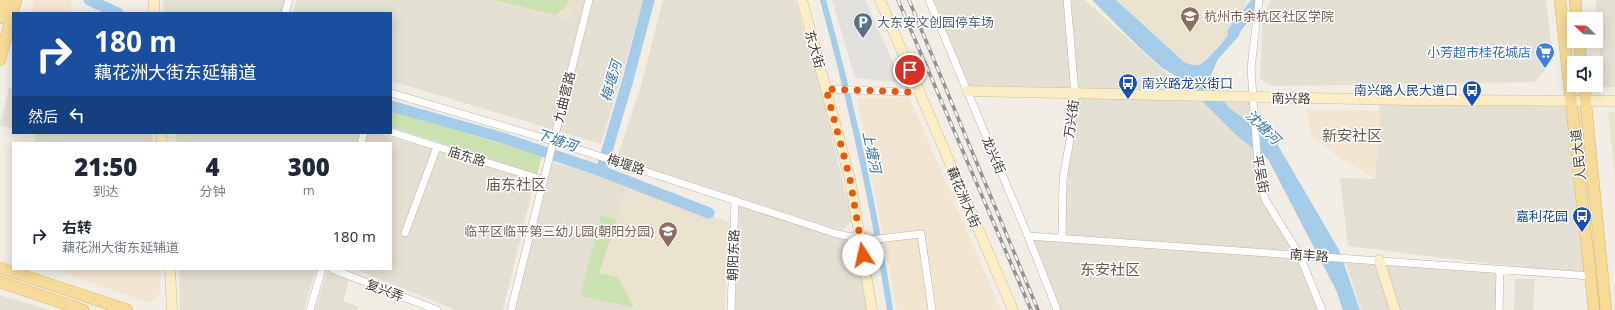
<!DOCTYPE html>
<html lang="zh">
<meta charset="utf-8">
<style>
body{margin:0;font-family:"Open Sans","Noto Sans SC",sans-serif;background:#f2f2f3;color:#1f2937;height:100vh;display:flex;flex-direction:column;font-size:15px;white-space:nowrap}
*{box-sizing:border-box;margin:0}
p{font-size:13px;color:#747a83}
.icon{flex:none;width:22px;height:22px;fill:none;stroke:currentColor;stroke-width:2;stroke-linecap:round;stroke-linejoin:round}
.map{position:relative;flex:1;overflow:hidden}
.side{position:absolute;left:12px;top:142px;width:380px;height:128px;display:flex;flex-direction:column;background:#fff;border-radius:0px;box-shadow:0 2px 10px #0003}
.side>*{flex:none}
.banner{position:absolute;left:12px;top:12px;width:380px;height:122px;border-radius:0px;box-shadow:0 2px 10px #0003;background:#1a4fa0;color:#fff;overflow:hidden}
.needle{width:26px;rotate:293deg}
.buttons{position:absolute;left:1567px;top:12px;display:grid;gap:8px}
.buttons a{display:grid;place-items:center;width:36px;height:36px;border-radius:0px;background:#fff;box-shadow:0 2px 10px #0003;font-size:20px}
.pin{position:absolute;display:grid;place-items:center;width:34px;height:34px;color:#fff;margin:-17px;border:2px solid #fff;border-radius:50%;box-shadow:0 1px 4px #0007}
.me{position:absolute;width:44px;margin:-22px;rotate:350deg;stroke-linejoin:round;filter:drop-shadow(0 0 3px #0008)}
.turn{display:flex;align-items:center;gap:14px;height:84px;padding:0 16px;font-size:18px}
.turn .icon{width:52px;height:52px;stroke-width:2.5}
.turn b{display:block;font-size:28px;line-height:34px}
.then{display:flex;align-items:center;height:38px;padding:0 16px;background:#0003;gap:8px;font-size:15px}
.eta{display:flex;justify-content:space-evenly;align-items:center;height:68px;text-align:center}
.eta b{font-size:24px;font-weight:800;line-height:28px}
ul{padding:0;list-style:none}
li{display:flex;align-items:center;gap:12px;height:52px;padding:0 16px}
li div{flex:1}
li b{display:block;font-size:15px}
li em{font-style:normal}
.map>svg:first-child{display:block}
</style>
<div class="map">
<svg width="1615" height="310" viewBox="0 0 1615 310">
<rect width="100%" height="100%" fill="#f1ede5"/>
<path fill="#e4dfd3" d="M163,0H285L281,13H164Z
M297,0H485L571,20L576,0H644L601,144L391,81V13H293Z
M663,0H795L821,90L852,221L842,231L617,158L641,85Z
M929,0H1085L1192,96L1254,98L1257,154L1266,201L1299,254L1322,310H1057L1028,236L1062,238L1075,94L967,91Z
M1271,0H1546L1553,60L1535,82L1273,86L1260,79L1263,15Z
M1596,0H1615V87H1602Z
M9,87L13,88V129L0,125Z
M1380,100H1585L1591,276L1348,246L1340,178L1375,179Z
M30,133H145L152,135L153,143H35L34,134Z
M175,133H376L535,179L503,310H456L354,269H391V143H176Z
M551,162L628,184L617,219L601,215L633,305L631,310H513Z
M739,206L856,242L868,310H735Z
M1344,258L1500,270L1499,310H1361Z
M179,269H316L304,310H180Z
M327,272L349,280L343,301L358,306L357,310H315Z
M1515,279H1535L1533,310H1514Z
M0,295L6,297L50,310H0Z"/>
<path fill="#f1e4d1" d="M34,0H71L72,13H31Z
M909,97L1001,310H897L857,98Z
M1306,109L1380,111L1375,179L1337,156L1311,135Z
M58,269H160V293L150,303L77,278L57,271Z"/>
<path fill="#e9e2cf" d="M485,0H576L571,21Z
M1116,0H1246L1242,18L1210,56L1201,64L1194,66L1184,62Z
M1608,112H1615V180Z
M628,184L730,223L725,310H631L633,305L627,295L618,277L599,273Z"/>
<path fill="#cbe2b0" d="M494,0H569L567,6L555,15Z
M391,111L542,156L537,174L391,127Z
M601,215L617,219L599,273L618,277L627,295L633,305L632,307L580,296Z"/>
<path fill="#e2e0dc" d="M832,0H865L902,83L855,78Z"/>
<path fill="#a5cde9" d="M1092,0H1116L1184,62C1189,64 1193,66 1199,65C1208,62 1234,28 1242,18L1239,36L1218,59L1211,75L1212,85L1229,108L1276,142L1339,250L1360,310H1343L1336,290L1268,159L1237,136L1180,79L1161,67L1140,48Z"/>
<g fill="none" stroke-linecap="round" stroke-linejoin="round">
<path stroke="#a5cde9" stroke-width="6" d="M823,0C851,102 874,205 890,310"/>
<path stroke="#a5cde9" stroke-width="11" d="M89,0L118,13
M1233,32L1258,0
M391,106L503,138L601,171L709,213
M601,171L627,83L649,0"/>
<g stroke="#bbb4a8" stroke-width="8">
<path id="street" d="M929,0L1028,236L1057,310
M1259,0L1251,68L1259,180L1266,201L1299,254L1322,310
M285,13L289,0
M826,89L907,92L917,86
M391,93L553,141L837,234L852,237L859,235
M391,132L543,180
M361,143L364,133
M405,233L437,147
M1028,236L1591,276
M1062,238L1063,179L1072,128L1075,94L1067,0
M860,241L921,234L932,310
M332,269L437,310
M310,310L322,269
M511,310L589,0
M731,310L735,200
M1499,310L1500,270"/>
</g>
<g stroke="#cdbf97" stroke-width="11">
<path id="secondary" d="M154,0V13
M802,0L850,179L872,310
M880,0L1013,310
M967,91L1411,100L1615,101
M161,133L162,143
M1379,260L1395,310
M170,269L172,310"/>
</g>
<g stroke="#d9b86b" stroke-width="12">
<path id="primary" d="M1560,0L1594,310
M1575,0L1577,19
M0,18L5,0
M1579,41L1581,63
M0,60L16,0
M1584,85L1606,310
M0,268L127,310
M0,282L83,310"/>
</g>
<use href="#street" stroke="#fff" stroke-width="7"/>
<use href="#secondary" stroke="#faedc6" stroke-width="10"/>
<use href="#primary" stroke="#f5db99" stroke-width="11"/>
<g stroke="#949494" stroke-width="3.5">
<path id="rail" d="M898,0L1031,310
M909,0L1038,310"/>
</g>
<use href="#rail" stroke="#fff" stroke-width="2" stroke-dasharray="6" stroke-linecap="butt"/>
</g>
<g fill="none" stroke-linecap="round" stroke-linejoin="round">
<path stroke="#ea580c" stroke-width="7" stroke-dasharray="0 12.6" d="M863,255L850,179L826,89L908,92L914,87L915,84L910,70"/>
</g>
<defs>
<g id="school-pin" transform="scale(1)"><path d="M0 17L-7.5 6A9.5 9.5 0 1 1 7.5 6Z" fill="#8d6e63" stroke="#fff"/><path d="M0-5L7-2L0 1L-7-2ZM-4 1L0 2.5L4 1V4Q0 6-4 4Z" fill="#fff"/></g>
<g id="parking-pin" transform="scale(1)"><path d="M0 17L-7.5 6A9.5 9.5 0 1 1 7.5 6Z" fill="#5c6f8a" stroke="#fff"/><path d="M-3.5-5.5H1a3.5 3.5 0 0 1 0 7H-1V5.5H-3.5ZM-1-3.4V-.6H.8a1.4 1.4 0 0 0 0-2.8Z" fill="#fff"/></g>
<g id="supermarket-pin" transform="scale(1)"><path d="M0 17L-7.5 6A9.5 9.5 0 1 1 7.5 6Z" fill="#3f7fe0" stroke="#fff"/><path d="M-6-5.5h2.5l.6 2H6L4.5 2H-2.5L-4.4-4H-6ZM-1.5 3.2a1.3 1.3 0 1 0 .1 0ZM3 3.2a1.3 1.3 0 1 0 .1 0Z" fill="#fff"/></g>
<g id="bus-pin" transform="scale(1)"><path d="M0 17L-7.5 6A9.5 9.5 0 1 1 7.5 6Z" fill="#1a4fb4" stroke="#fff"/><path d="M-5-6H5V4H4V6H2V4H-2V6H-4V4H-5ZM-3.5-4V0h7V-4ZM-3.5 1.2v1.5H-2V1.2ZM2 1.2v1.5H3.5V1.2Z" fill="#fff"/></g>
</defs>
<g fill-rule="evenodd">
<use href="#school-pin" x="1190" y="16"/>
<use href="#parking-pin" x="863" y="22"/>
<use href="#supermarket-pin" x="1545" y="52"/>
<use href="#bus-pin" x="1128" y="83"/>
<use href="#bus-pin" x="1472" y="90"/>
<use href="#bus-pin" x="1582" y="216"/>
<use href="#school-pin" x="668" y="231"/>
</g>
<g text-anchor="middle" stroke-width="3" stroke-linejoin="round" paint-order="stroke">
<g font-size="13" fill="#785e54" stroke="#fff" text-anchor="start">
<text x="1204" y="21">杭州市余杭区社区学院</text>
<text x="654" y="236" text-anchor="end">临平区临平第三幼儿园(朝阳分园)</text>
</g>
<g font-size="13" fill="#4e5e75" stroke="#fff" text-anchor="start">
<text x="877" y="27">大东安文创园停车场</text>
</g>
<g font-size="13" fill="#423d35" stroke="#fff">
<text transform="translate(815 49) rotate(74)" y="5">东大街</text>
<text transform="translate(564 97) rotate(-76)" y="5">九曲营路</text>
<text transform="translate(1291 98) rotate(1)" y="5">南兴路</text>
<text transform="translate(1071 119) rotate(-82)" y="5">万兴街</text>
<text transform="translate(994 155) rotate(67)" y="5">龙兴街</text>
<text transform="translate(1578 155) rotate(-96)" y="5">人民大道</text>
<text transform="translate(467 156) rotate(17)" y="5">庙东路</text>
<text transform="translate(626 164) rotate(18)" y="5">梅堰路</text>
<text transform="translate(1261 174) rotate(80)" y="5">平吴街</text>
<text transform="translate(964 197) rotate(67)" y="5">藕花洲大街</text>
<text transform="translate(733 255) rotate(-88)" y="5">朝阳东路</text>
<text transform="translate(1309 255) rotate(4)" y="5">南丰路</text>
<text transform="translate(385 290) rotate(21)" y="5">复兴弄</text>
</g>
<g font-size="13" fill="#366cbe" stroke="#fff" text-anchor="end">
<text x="1531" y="57">小芳超市桂花城店</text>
</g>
<g font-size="13" fill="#164399" stroke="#fff" text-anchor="end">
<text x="1142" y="88" text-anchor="start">南兴路龙兴街口</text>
<text x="1458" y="95">南兴路人民大道口</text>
<text x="1568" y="221">嘉利花园</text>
</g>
<g font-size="14" font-style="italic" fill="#3876a4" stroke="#fff">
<text transform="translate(611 81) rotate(-74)" y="5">梅堰河</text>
<text transform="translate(1263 127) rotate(44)" y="5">沈塘河</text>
<text transform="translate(557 140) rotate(19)" y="5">下塘河</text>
<text transform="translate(872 152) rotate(78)" y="5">上塘河</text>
</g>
<g font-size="15" fill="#645b4d" stroke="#fff">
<text x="1352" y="141">新安社区</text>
<text x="516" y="190">庙东社区</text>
<text x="1110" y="275">东安社区</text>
</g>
</g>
</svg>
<div class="buttons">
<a><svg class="needle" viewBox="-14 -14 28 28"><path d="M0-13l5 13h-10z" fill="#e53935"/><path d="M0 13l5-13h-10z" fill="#747a83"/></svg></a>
<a><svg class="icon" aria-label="sound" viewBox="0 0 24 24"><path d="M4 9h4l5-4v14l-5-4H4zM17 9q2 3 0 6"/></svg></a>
</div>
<div class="pin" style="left:910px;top:70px;background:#d93025"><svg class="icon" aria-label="arrive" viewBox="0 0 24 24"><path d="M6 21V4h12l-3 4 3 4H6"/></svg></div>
<svg class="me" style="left:863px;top:255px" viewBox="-20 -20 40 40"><circle r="19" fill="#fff"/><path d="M0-13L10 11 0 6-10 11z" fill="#ea580c"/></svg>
<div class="banner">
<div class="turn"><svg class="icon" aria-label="right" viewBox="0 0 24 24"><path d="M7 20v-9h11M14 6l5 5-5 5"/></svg><div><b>180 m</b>藕花洲大街东延辅道</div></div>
<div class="then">然后<svg class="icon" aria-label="left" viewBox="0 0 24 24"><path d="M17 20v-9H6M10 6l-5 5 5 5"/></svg></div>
</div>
<section class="side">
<div class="eta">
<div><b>21:50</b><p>到达</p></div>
<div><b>4</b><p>分钟</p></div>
<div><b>300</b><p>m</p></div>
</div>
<ul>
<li><svg class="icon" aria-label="right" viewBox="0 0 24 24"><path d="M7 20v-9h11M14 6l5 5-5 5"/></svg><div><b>右转</b><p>藕花洲大街东延辅道</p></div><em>180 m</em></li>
</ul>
</section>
</div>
